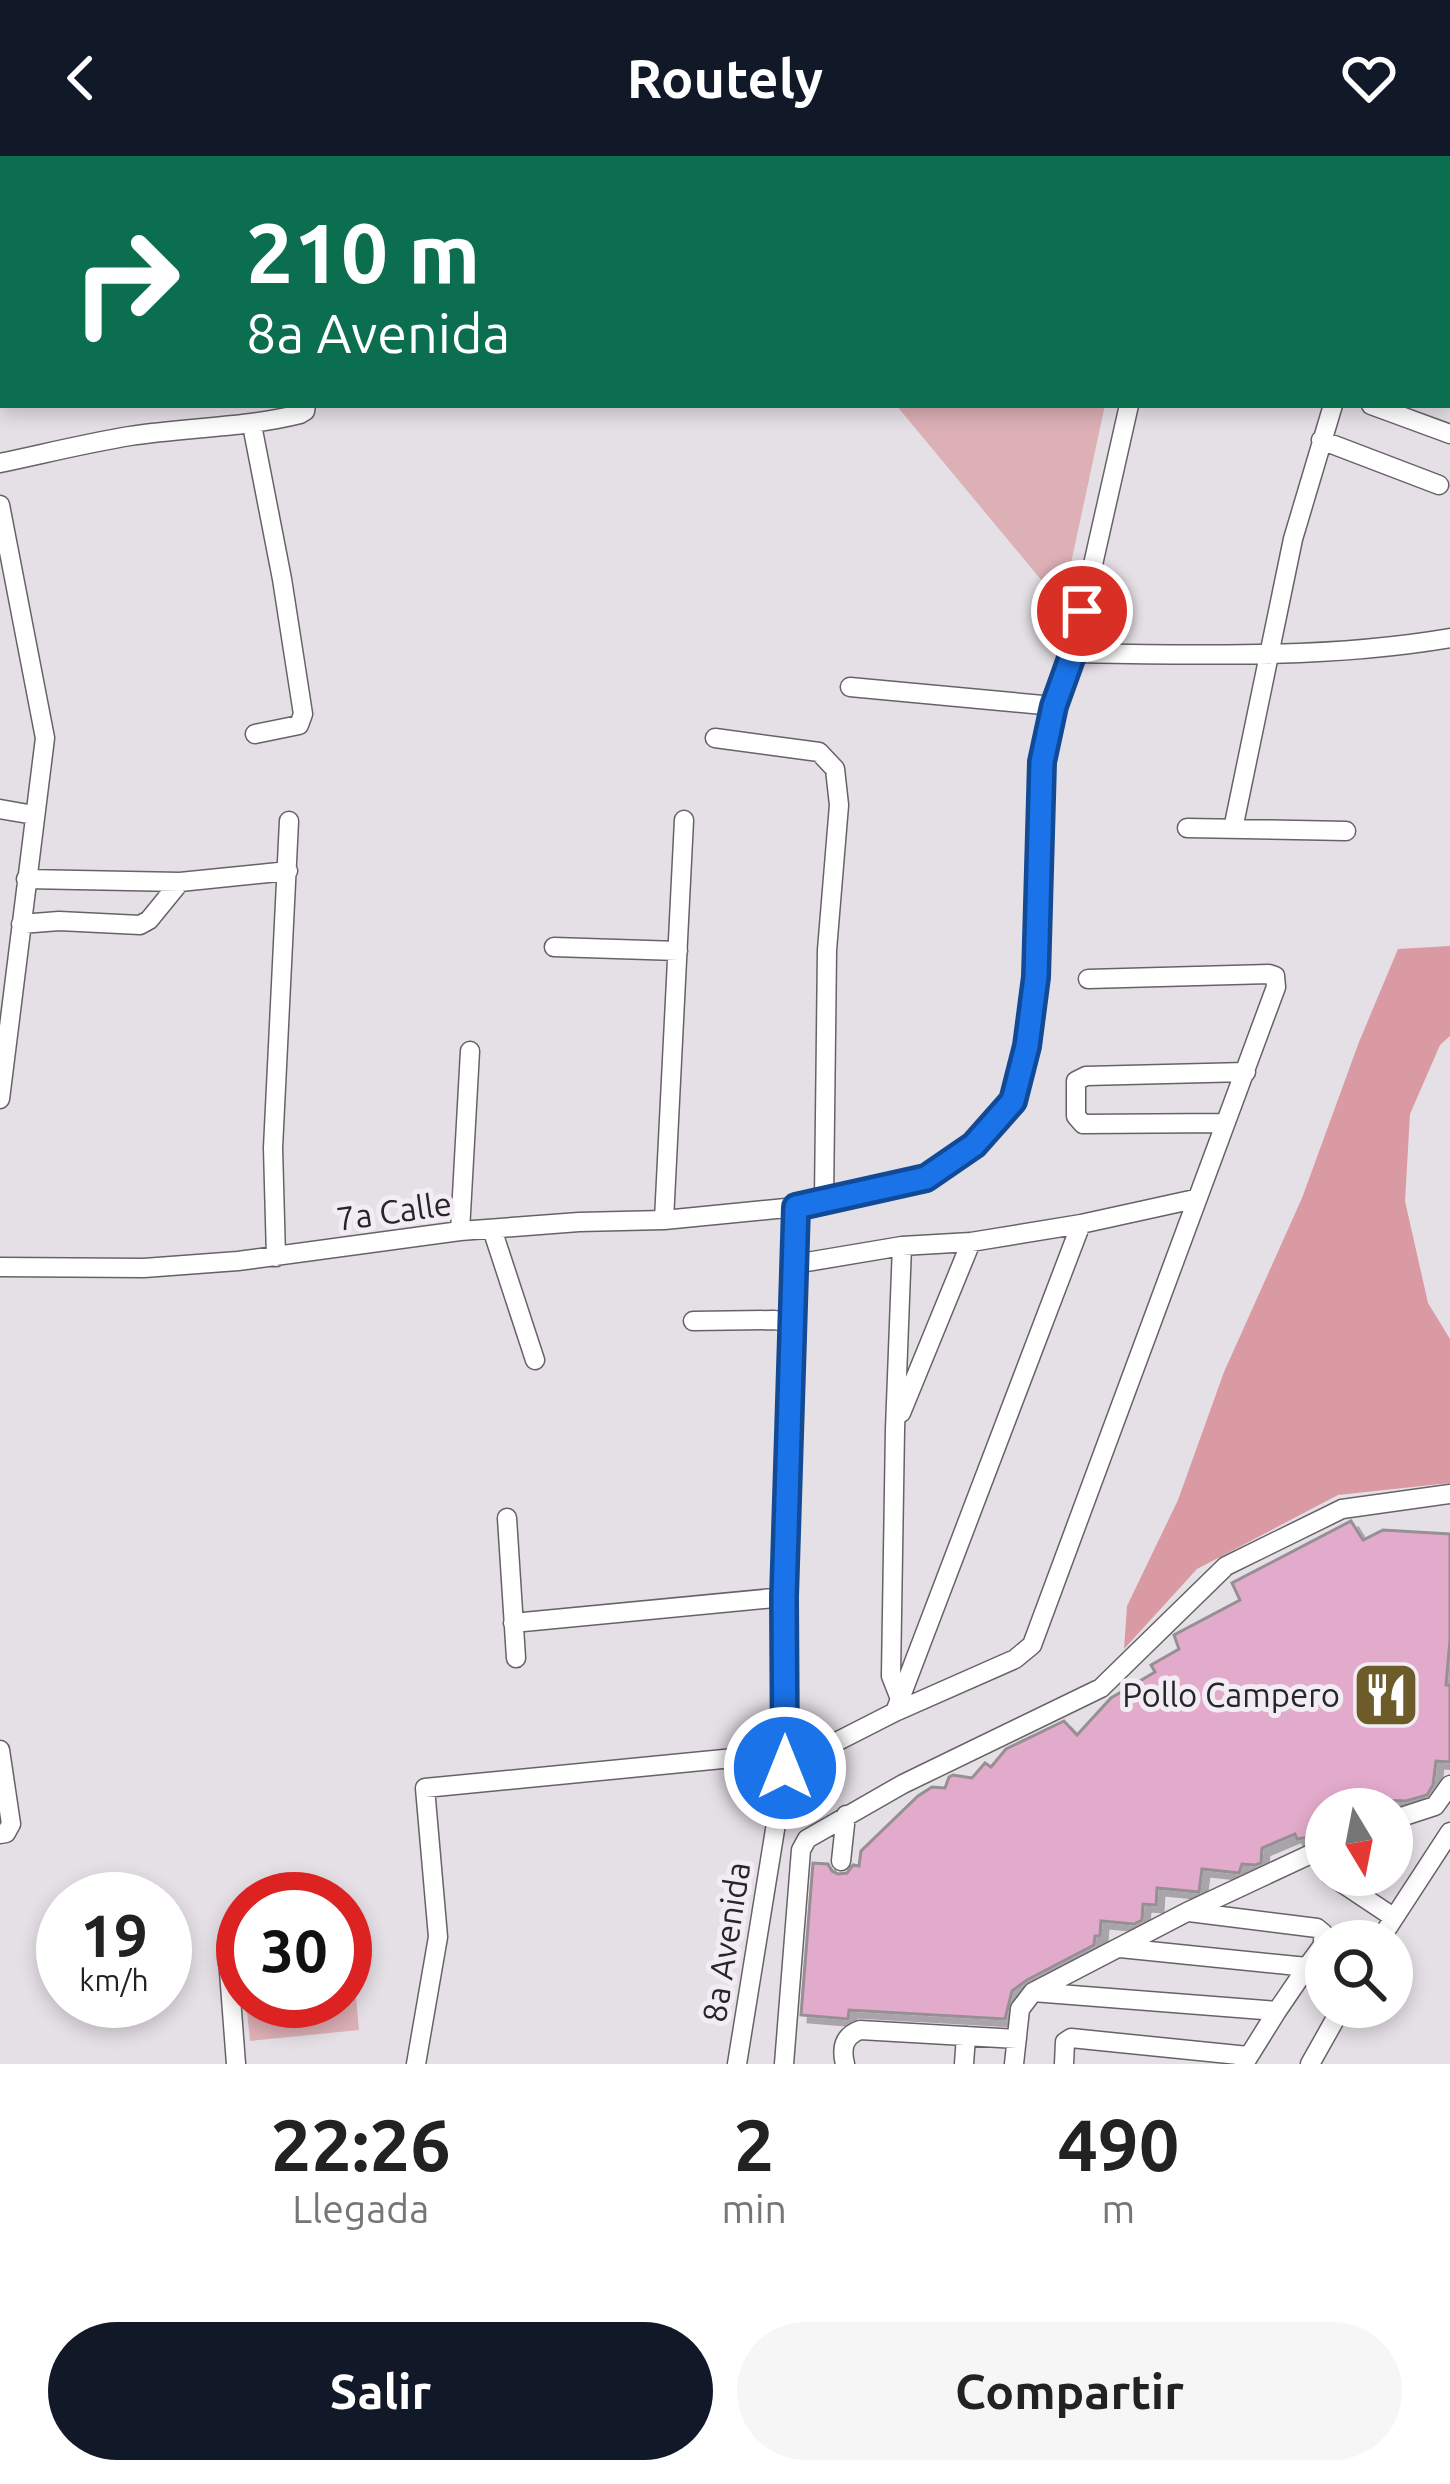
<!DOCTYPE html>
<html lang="es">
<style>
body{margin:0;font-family:Ubuntu,sans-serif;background:#f6f6f6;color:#222;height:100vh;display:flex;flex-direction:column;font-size:45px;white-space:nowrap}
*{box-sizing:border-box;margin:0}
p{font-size:39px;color:#767676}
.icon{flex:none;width:66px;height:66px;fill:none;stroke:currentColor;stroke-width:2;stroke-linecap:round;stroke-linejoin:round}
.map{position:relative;height:1908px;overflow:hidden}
.panel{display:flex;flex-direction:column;background:#fff;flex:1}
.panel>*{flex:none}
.top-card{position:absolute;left:0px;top:0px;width:1452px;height:252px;box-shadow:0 6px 18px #0003;background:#0b6e4f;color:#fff;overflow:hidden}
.needle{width:78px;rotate:170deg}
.tools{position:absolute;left:1305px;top:1632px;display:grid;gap:24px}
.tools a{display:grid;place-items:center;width:108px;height:108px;border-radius:50%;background:#fff;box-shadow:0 6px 18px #0003;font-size:60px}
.speed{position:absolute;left:36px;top:1716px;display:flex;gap:24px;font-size:60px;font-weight:700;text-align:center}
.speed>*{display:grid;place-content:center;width:156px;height:156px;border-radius:50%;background:#fff;box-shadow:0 6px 18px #0003;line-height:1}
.speed small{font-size:30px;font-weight:400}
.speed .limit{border:18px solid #d22;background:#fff;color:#111}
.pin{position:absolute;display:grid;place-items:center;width:102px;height:102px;color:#fff;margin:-51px;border:6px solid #fff;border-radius:50%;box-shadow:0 3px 12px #0007}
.me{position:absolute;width:132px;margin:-66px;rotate:0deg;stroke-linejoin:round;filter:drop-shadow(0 0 9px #0008)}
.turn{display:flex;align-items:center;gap:42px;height:252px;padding:0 48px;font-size:54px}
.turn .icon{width:156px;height:156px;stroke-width:2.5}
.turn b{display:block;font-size:84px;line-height:102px}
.eta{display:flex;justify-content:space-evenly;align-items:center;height:204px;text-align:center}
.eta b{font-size:72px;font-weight:700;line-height:84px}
.primary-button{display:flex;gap:24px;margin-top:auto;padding:24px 48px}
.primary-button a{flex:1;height:138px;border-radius:72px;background:#111827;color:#fff;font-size:48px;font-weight:700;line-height:138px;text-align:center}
.primary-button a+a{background:#f6f6f6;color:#222}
header{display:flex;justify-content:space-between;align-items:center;height:156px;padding:0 48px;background:#111827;color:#fff;font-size:54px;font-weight:700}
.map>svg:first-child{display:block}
</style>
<header><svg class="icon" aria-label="back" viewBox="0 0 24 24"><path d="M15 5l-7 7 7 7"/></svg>Routely<svg class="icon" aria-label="heart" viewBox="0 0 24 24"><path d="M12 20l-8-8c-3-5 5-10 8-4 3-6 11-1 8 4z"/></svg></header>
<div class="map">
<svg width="1450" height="1908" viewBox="0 0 1450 1908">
<defs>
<filter id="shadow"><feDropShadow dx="7" dy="7" stdDeviation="0" flood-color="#0004"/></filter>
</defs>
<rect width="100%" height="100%" fill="#e5e0e6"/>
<path fill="#ddb0b6" d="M745,0H1135L1136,3H746Z
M896,249H1105L1062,449Z
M354,1819L359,1874L250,1885L246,1845H345V1820Z"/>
<path fill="#d99aa3" d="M1450,790V880L1440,889L1410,958L1405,1045L1428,1147L1450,1183V1327L1338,1339L1197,1413L1124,1493L1127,1450L1178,1344L1224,1216L1302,1042L1359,886L1398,793Z"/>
<path fill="#e3abcb" stroke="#968f93" stroke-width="3" filter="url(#shadow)" d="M1351,1365L1363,1384L1383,1374L1450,1378V1484L1446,1529H1450V1606L1436,1605L1433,1629L1427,1639L1406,1645L1377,1644L1362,1653H1326V1678L1297,1683L1295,1678L1262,1692L1261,1707L1255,1709L1242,1708L1239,1717L1202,1713L1199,1736L1157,1732L1156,1749L1143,1748L1142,1764L1134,1768L1101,1765L1100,1780H1095L1094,1789L1027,1824L1012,1835L1005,1863L849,1854L848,1863L801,1859L813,1707L828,1708L832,1715L838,1718L847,1717L853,1709L859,1710L861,1695L918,1640L932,1631L945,1632L949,1621L953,1619L972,1622L985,1607L991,1611L1006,1593L1064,1565L1077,1579L1111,1542L1155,1516L1151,1509L1179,1493L1174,1479L1240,1444L1232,1427Z"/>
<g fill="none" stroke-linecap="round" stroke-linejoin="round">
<g stroke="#676268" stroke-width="21">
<path id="minor" d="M1166,0L1167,3
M1371,249L1450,278
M252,269L282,423L303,558L299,569L255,578
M1321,284L1439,329
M0,307C43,298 87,287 130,280C188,271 244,272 300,258L305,255L306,249
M0,349L45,582L0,943
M1073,497C1198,499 1326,503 1450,482
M850,531L1054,550
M715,582L819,596L835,613L839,649L827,794L824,1044
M0,653L34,659
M1187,672L1346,675
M1233,673L1293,383L1333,249
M26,723L180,726L288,715
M21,768L59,765L140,769L149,764L180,726
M554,791L678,795
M1225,967L1083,968L1076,960V925L1086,920L1246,916
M664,1064L684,664
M492,1073L535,1204
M460,1075L470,895
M276,1101L273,992L289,665
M795,1108L902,1090L971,1086L1081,1068L1195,1043
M0,1111L144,1112L238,1105L460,1075L579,1066L664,1064L796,1051L926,1022L974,989L1014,945L1027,891L1036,822L1042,606L1054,550L1073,497L1129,249
M693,1165L774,1164L793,1167
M901,1257L971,1086
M507,1362L516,1502
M513,1467L784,1441
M900,1543L891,1520L895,1273L902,1090
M895,1556L1081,1068
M785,1612L895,1556L1015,1503L1032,1489L1276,831L1275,820L1269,818L1088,823
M1392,1664L1435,1650L1450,1629
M0,1678L6,1677L11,1668L0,1594
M841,1705L846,1659
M1330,1719L1393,1761
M1189,1756L1317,1772L1323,1777V1789L1307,1811
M1379,1785L1450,1676
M227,1789L236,1908
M1120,1792L1307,1811L1277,1855
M1033,1836L1277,1855L1244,1908
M416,1908L438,1781L425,1632L785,1597
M737,1908L785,1612L784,1441L796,1051
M784,1908L801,1694L807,1683L903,1628L1101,1532L1226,1410L1342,1353L1450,1338
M845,1908C841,1892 844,1880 860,1874L1017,1883
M964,1908L966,1880
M1014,1908L1020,1853L1033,1836L1187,1756L1326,1691
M1064,1908L1065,1886L1071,1882L1248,1900
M1310,1908L1342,1851"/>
</g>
<path stroke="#858286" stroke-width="3" stroke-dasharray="9 6" stroke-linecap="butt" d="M230,0V3
M526,0L527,3"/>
<use href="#minor" stroke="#fff" stroke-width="18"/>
</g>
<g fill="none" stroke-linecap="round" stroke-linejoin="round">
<g stroke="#114b97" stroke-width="30">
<path id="route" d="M785,1612L784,1441L796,1051L926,1022L974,989L1013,945L1027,890L1036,821L1042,606L1054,550L1073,497L1082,455"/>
</g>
<use href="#route" stroke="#1a73e8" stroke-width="21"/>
</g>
<defs>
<g id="restaurant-square" transform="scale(3.45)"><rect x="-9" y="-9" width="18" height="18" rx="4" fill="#6e5b2a" stroke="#f2edf4"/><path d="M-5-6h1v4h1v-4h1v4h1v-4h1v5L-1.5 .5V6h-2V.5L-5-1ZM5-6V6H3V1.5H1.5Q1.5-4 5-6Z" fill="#fff"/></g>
</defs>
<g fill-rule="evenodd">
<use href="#restaurant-square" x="1386" y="1539"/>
</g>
<g text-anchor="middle" stroke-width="10" stroke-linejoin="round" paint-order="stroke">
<g font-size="33" fill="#272527" stroke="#f2edf4">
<text transform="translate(394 1055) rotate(-8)" y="12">7a Calle</text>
<text transform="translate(726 1786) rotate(-81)" y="12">8a Avenida</text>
</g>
<g font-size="33" fill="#272527" stroke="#f2edf4" text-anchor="end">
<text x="1340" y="1551">Pollo Campero</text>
</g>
</g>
</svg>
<div class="tools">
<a><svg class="needle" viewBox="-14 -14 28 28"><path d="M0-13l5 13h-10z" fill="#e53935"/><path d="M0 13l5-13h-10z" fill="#767676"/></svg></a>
<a><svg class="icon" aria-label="search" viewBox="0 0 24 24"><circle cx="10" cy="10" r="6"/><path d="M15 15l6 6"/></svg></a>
</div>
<div class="speed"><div>19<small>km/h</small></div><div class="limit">30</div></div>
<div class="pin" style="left:1082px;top:455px;background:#d93025"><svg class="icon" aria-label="arrive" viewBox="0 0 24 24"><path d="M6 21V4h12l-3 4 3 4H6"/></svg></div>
<svg class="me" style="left:785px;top:1612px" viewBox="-20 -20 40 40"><circle r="17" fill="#1a73e8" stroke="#fff" stroke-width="3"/><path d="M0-11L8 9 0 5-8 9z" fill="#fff"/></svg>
<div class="top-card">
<div class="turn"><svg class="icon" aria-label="right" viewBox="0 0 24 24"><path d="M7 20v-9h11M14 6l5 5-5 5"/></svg><div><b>210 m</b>8a Avenida</div></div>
</div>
</div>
<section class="panel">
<div class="eta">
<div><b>22:26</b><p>Llegada</p></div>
<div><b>2</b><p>min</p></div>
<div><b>490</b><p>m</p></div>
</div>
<div class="primary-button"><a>Salir</a><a>Compartir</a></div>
</section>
